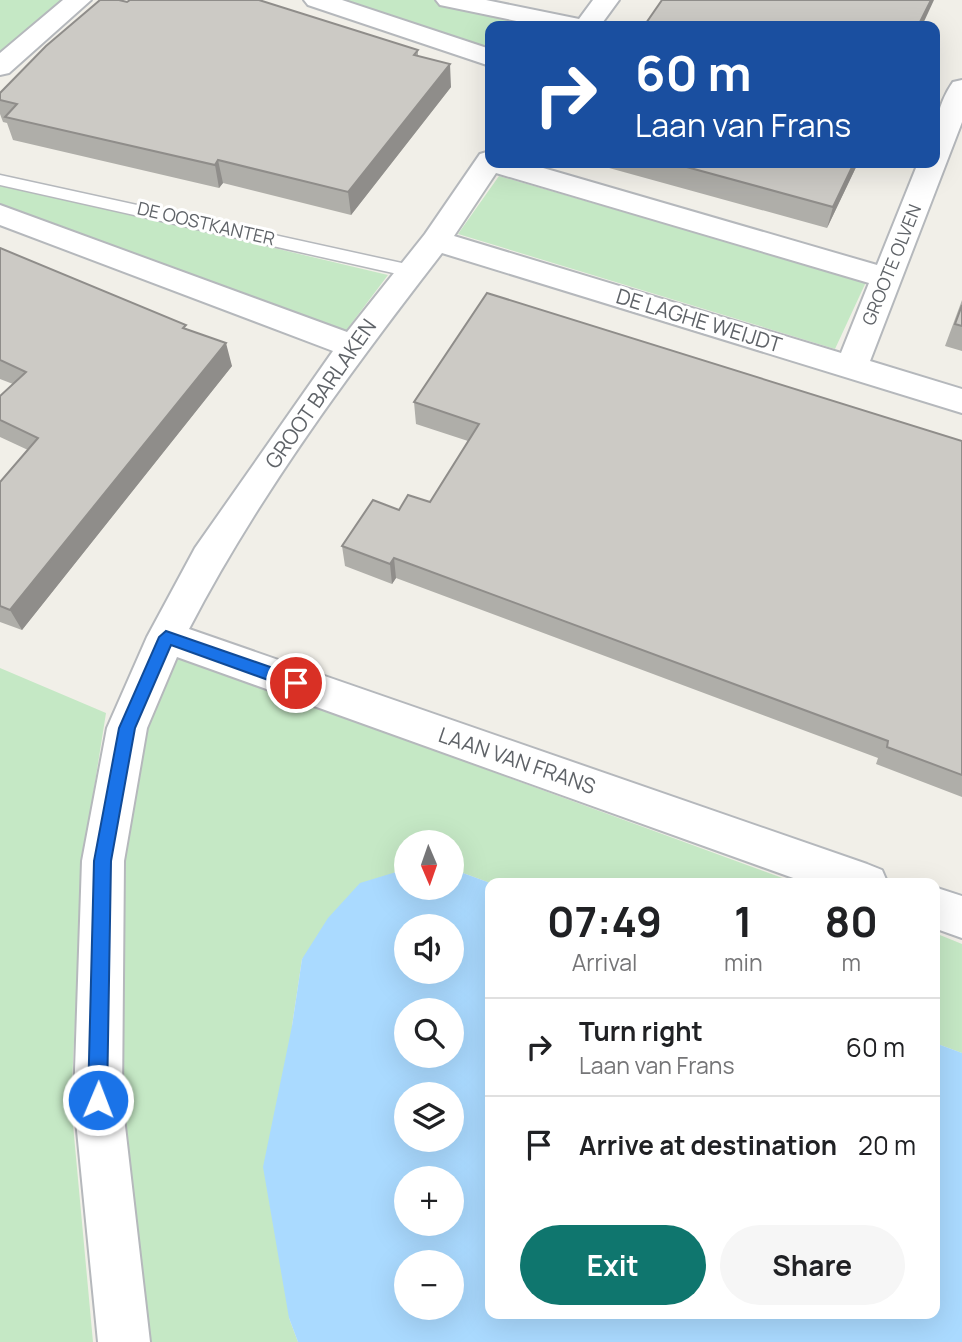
<!DOCTYPE html>
<meta charset="utf-8">
<style>
body{margin:0;font-family:Manrope,sans-serif;background:#f6f6f6;color:#202124;height:100vh;display:flex;flex-direction:column;font-size:26px;white-space:nowrap}
*{box-sizing:border-box;margin:0}
p{font-size:23px;color:#757577}
.icon{flex:none;width:38px;height:38px;fill:none;stroke:currentColor;stroke-width:2;stroke-linecap:round;stroke-linejoin:round}
.map{position:relative;flex:1;overflow:hidden}
.sheet{position:absolute;left:485px;top:878px;width:455px;height:441px;display:flex;flex-direction:column;background:#fff;border-radius:14px;box-shadow:0 7px 28px #0002}
.sheet>*{flex:none}
.hud{position:absolute;left:485px;top:21px;width:455px;height:147px;border-radius:14px;box-shadow:0 7px 28px #0002;background:#1a4fa0;color:#fff;overflow:hidden}
.needle{width:46px;rotate:178deg}
.tools{position:absolute;left:394px;top:830px;display:grid;gap:14px}
.tools a{display:grid;place-items:center;width:70px;height:70px;border-radius:50%;background:#fff;box-shadow:0 7px 28px #0002;font-size:35px}
.pin{position:absolute;display:grid;place-items:center;width:60px;height:60px;color:#fff;margin:-30px;border:4px solid #fff;border-radius:50%;box-shadow:0 2px 7px #0007}
.me{position:absolute;width:77px;margin:-38px;rotate:1deg;stroke-linejoin:round;filter:drop-shadow(0 0 5px #0008)}
.turn{display:flex;align-items:center;gap:24px;height:147px;padding:0 35px;font-size:32px}
.turn .icon{width:91px;height:91px;stroke-width:2.5}
.turn b{display:block;font-size:49px;line-height:60px}
.eta{display:flex;justify-content:space-evenly;align-items:center;height:119px;text-align:center}
.eta b{font-size:42px;font-weight:700;line-height:49px}
.action{display:flex;gap:14px;margin-top:auto;padding:14px 35px}
.action a{flex:1;height:80px;border-radius:42px;background:#0f766e;color:#fff;font-size:28px;font-weight:700;line-height:80px;text-align:center}
.action a+a{background:#f6f6f6;color:#202124}
ul{padding:0;list-style:none}
li{display:flex;align-items:center;gap:21px;height:98px;padding:0 35px;border-top:2px solid #e0e0e0}
li div{flex:1}
li b{display:block;font-size:26px}
li em{font-style:normal}
.map>svg:first-child{display:block}
</style>
<div class="map">
<svg width="962" height="1342" viewBox="0 0 962 1342">
<rect width="100%" height="100%" fill="#f1efe8"/>
<path fill="#c5e8c5" d="M0,0H61L0,53Z
M330,0H458L575,22L572,26H490V54Z
M499,176L866,282L835,349L458,234Z
M0,186L21,188L388,275L345,332L0,206Z
M174,655L799,884H493L452,869V842H406V869L397,870L302,959L292,1026L289,1318L298,1342H142L116,1087L123,857L143,732Z
M0,668L106,713L83,858L71,1103L93,1342H0Z
M935,933L962,944V1053L935,1043Z"/>
<path fill="#aadaff" fill-rule="evenodd" d="M406,869V887H452V869L493,884H490V1314H934L935,1043L962,1053V1342H298L289,1318L263,1167L292,1026L302,959L328,918L360,883ZM406,926H452V971H406ZM406,1010H452V1055H406ZM406,1094H452V1139H406ZM406,1178H452V1223H406ZM406,1262H452V1307H406Z"/>
<g fill="none" stroke-linecap="round" stroke-linejoin="round">
<g stroke="#b5b8bc" stroke-width="3">
<path id="lane" d="M0,175L411,265L420,271L411,277L0,185Z"/>
</g>
<g stroke="#b5b8bc" stroke-width="4">
<path id="street" d="M63,0H91L9,73L0,75V53Z
M304,0H342L490,49V66L308,5Z
M436,0H486L579,19L593,0H619L600,26H541L440,5Z
M962,80V122L870,361L962,389V413L442,253C350,372 258,496 189,629L867,864L882,870L888,884H810L177,657L147,728L124,861L122,1100L150,1342H98L74,1100L82,861L107,728L147,637L195,548L333,351L0,225V205L347,332L425,234L480,154L490,151V163H526L877,265L918,163H934C934,133 935,108 953,82ZM496,173L869,283L841,353L454,236Z
M934,887L962,896V938L934,928Z"/>
</g>
<use href="#lane" fill="#fff" fill-rule="evenodd"/>
<use href="#street" fill="#fff" fill-rule="evenodd"/>
</g>
<path fill="#afaea9" d="M127,2L418,50V56L451,87L351,215L223,183L219,188L13,140L7,123L3,122L0,114V93Z
M591,163H858L827,228Z
M0,248L187,329L232,366L22,630L0,622V482L28,450L0,437V396L13,384L0,379Z
M962,300V351L945,346Z
M414,402L962,441V797L876,764L878,758L396,578L392,584L345,566L342,546L399,510L430,502L468,441L416,424Z"/>
<path fill="#8f8d8a" d="M931,0H934L922,26H918Z
M450,64L451,87L351,215L348,192Z
M218,160L223,183L219,188L215,165Z
M854,163H858L827,228L833,207Z
M226,343L232,366L22,630L10,610Z
M394,558L396,578L392,584L390,564Z"/>
<path fill="#cccac5" stroke="#8f8d8a" stroke-width="2" d="M100,0H119L127,2L130,0H259L418,50L414,55L450,64L348,192L218,160L215,165L5,117L17,104L0,100V93L46,46Z
M662,0H931L918,26H644Z
M672,163H854L833,207Z
M0,248L186,325L183,328L226,343L10,610L0,606V482L38,438L0,420V396L26,372L0,360Z
M487,293L962,441V775L887,747L888,741L394,558L390,564L342,546L373,500L399,510L408,495L430,502L479,424L414,402Z
M962,305V326L955,324Z"/>
<path fill="#1a73e8" stroke="#114b97" stroke-width="2" d="M166,631L302,678L304,683L296,690L171,645L135,728L111,861L107,1100L105,1107L98,1110L91,1107L88,1100L94,861L119,728L159,637Z"/>
<g text-anchor="middle" stroke-width="6" stroke-linejoin="round" paint-order="stroke">
<g font-size="18" fill="#5f6368" stroke="#fff">
<text transform="translate(206 224) rotate(13)" y="6">DE OOSTKANTER</text>
<text transform="translate(892 265) rotate(-68)" y="6">GROOTE OLVEN</text>
</g>
<g font-size="21" fill="#5f6368" stroke="#fff">
<text transform="translate(699 321) rotate(17)" y="7">DE LAGHE WEIJDT</text>
<text transform="translate(321 394) rotate(-55)" y="7">GROOT BARLAKEN</text>
<text transform="translate(517 761) rotate(19)" y="7">LAAN VAN FRANS</text>
</g>
</g>
</svg>
<div class="tools">
<a><svg class="needle" viewBox="-14 -14 28 28"><path d="M0-13l5 13h-10z" fill="#e53935"/><path d="M0 13l5-13h-10z" fill="#757577"/></svg></a>
<a><svg class="icon" aria-label="sound" viewBox="0 0 24 24"><path d="M4 9h4l5-4v14l-5-4H4zM17 9q2 3 0 6"/></svg></a>
<a><svg class="icon" aria-label="search" viewBox="0 0 24 24"><circle cx="10" cy="10" r="6"/><path d="M15 15l6 6"/></svg></a>
<a><svg class="icon" aria-label="layers" viewBox="0 0 24 24"><path d="M12 4l9 5-9 5-9-5zM3 14l9 5 9-5"/></svg></a>
<a>+</a>
<a>−</a>
</div>
<div class="pin" style="left:296px;top:683px;background:#d93025"><svg class="icon" aria-label="arrive" viewBox="0 0 24 24"><path d="M6 21V4h12l-3 4 3 4H6"/></svg></div>
<svg class="me" style="left:98px;top:1100px" viewBox="-20 -20 40 40"><circle r="17" fill="#1a73e8" stroke="#fff" stroke-width="3"/><path d="M0-11L8 9 0 5-8 9z" fill="#fff"/></svg>
<div class="hud">
<div class="turn"><svg class="icon" aria-label="right" viewBox="0 0 24 24"><path d="M7 20v-9h11M14 6l5 5-5 5"/></svg><div><b>60 m</b>Laan van Frans</div></div>
</div>
<section class="sheet">
<div class="eta">
<div><b>07:49</b><p>Arrival</p></div>
<div><b>1</b><p>min</p></div>
<div><b>80</b><p>m</p></div>
</div>
<ul>
<li><svg class="icon" aria-label="right" viewBox="0 0 24 24"><path d="M7 20v-9h11M14 6l5 5-5 5"/></svg><div><b>Turn right</b><p>Laan van Frans</p></div><em>60 m</em></li>
<li><svg class="icon" aria-label="arrive" viewBox="0 0 24 24"><path d="M6 21V4h12l-3 4 3 4H6"/></svg><div><b>Arrive at destination</b></div><em>20 m</em></li>
</ul>
<div class="action"><a>Exit</a><a>Share</a></div>
</section>
</div>
